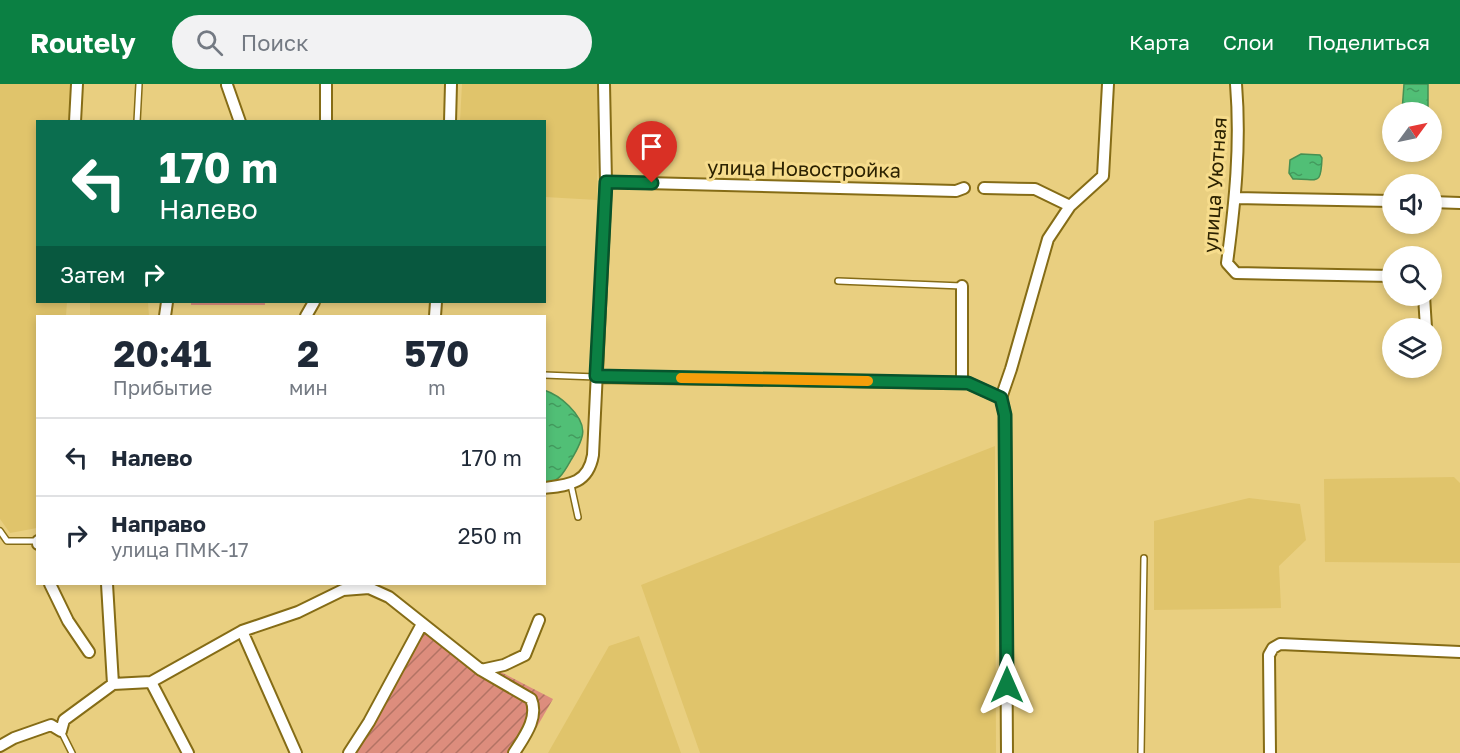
<!DOCTYPE html>
<html lang="ru">
<meta charset="utf-8">
<style>
body{margin:0;font-family:"Golos Text",sans-serif;background:#f2f2f3;color:#1f2937;height:100vh;display:flex;flex-direction:column;font-size:22px;white-space:nowrap}
*{box-sizing:border-box;margin:0}
p{font-size:20px;color:#747a83}
.icon{flex:none;width:33px;height:33px;fill:none;stroke:currentColor;stroke-width:2;stroke-linecap:round;stroke-linejoin:round}
.map{position:relative;flex:1;overflow:hidden}
.sheet{position:absolute;left:36px;top:231px;width:510px;height:270px;display:flex;flex-direction:column;background:#fff;border-radius:0px;box-shadow:0 3px 9px #0003}
.sheet>*{flex:none}
.hud{position:absolute;left:36px;top:36px;width:510px;height:183px;border-radius:0px;box-shadow:0 3px 9px #0003;background:#0b6e4f;color:#fff;overflow:hidden}
.needle{width:39px;rotate:57deg}
.buttons{position:absolute;left:1382px;top:18px;display:grid;gap:12px}
.buttons a{display:grid;place-items:center;width:60px;height:60px;border-radius:50%;background:#fff;box-shadow:0 3px 9px #0003;font-size:30px}
.pin{position:absolute;display:grid;place-items:center;width:51px;height:51px;color:#fff;margin:-62px -26px;border-radius:50% 50% 50% 0;rotate:-45deg;box-shadow:0 0 6px #0007}
.pin .icon{rotate:45deg}
.me{position:absolute;width:66px;margin:-33px;rotate:0deg;stroke-linejoin:round;filter:drop-shadow(0 0 4px #0008)}
.turn{display:flex;align-items:center;gap:21px;height:126px;padding:0 24px;font-size:27px}
.turn .icon{width:78px;height:78px;stroke-width:2.5}
.turn b{display:block;font-size:42px;line-height:51px}
.then{display:flex;align-items:center;height:57px;padding:0 24px;background:#0003;gap:12px;font-size:22px}
.eta{display:flex;justify-content:space-evenly;align-items:center;height:102px;text-align:center}
.eta b{font-size:36px;font-weight:700;line-height:42px}
ul{padding:0;list-style:none}
li{display:flex;align-items:center;gap:18px;height:78px;padding:0 24px;border-top:2px solid #e0e1e3}
li div{flex:1}
li b{display:block;font-size:22px}
li em{font-style:normal}
header{display:flex;align-items:center;gap:36px;box-sizing:border-box;height:84px;padding:0 30px;background:#0b8043;color:#fff}
header strong{font-size:28px}
nav{display:flex;gap:33px;margin-inline-start:auto;font-size:21px}
.search{width:420px;height:54px;background:#f2f2f3;display:flex;align-items:center;gap:15px;box-sizing:border-box;padding:0 21px;border-radius:33px;color:#747a83;font-size:22px}
.map>svg:first-child{display:block}
</style>
<header>
<strong>Routely</strong>
<div class="search"><svg class="icon" aria-label="search" viewBox="0 0 24 24"><circle cx="10" cy="10" r="6"/><path d="M15 15l6 6"/></svg>Поиск</div>
<nav><a>Карта</a><a>Слои</a><a>Поделиться</a></nav>
</header>
<div class="map">
<svg width="1460" height="669" viewBox="0 0 1460 669">
<defs>
<pattern id="garden-furrows" width="10" height="10" patternUnits="userSpaceOnUse" patternTransform="scale(1.5)"><rect width="10" height="10" fill="#dd8d7d"/><path d="M-1 1l2-2M0 10L10 0M9 11l2-2" fill="none" stroke="#b37364"/></pattern>
<pattern id="water-ripples" width="26" height="14" patternUnits="userSpaceOnUse" patternTransform="scale(1.5)"><rect width="26" height="14" fill="#51bf76"/><path d="M2 4q2-2 4 0t4 0M15 11q2-2 4 0t4 0" fill="none" stroke="#439b5e"/></pattern>
</defs>
<rect width="100%" height="100%" fill="#e9cf80"/>
<path fill="#e0c46b" d="M0,0H72L71,37L38,38V218H67L66,232H38L37,444L10,449L0,435Z
M462,0H598L597,116L545,113L544,38L460,37Z
M90,218H148L149,232H90Z
M995,362L996,669H700L641,501Z
M1454,393L1460,399V479L1325,478L1324,395Z
M1249,414L1300,420L1306,456L1279,482L1281,524L1154,526V437Z
M639,552L681,669H548L609,562Z"/>
<path fill="url(#garden-furrows)" d="M421,547L553,615L522,669H349Z"/>
<path fill="#dd8d7d" d="M191,218H265V221H191Z"/>
<path fill="url(#water-ripples)" stroke="#469053" stroke-width="1.5" d="M1404,0H1428V28H1402Z
M1301,70L1320,71L1322,74C1321,104 1317,94 1293,95L1289,89L1290,76Z
M544,306C553,309 562,315 569,322C589,342 585,353 571,376C563,390 560,396 544,402Z"/>
<g fill="none" stroke-linecap="round" stroke-linejoin="round">
<g stroke="#856c16" stroke-width="8">
<path id="lane" d="M137,38L139,0
M838,197L962,202
M544,291L596,293
M571,401L578,433
M0,447L7,457H37
M61,647L72,669
M1141,669L1144,474"/>
</g>
<g stroke="#856c16" stroke-width="14">
<path id="street" d="M326,0V38
M1236,0C1241,61 1235,119 1227,179L1236,189L1392,192
M227,1L240,38
M75,38L77,0
M450,38L451,0
M606,98L956,107L964,104
M984,104L1035,105L1070,122
M1236,114L1392,117
M1431,118L1460,119
M962,202V298
M1424,212L1426,244
M165,232L167,218
M306,232L314,218
M435,232L436,218
M596,293L968,299L1001,314
M544,404C569,401 588,400 593,371L606,98L604,0
M38,457V460
M50,500L68,537L89,568
M107,500L113,600
M242,547L296,669
M481,586L504,581L525,571L539,536
M151,598L188,669
M0,662L14,654L51,641L61,647L64,636L113,600L151,598L242,547L298,528L343,506L369,504L389,513L481,586L531,615C539,634 524,653 514,669
M349,669L369,638L422,540
M1007,669L1005,331L1001,314L1011,285L1048,155L1070,122L1103,92L1108,0
M1270,669L1269,571L1273,564L1280,560L1460,568"/>
</g>
<use href="#lane" stroke="#fff" stroke-width="5"/>
<use href="#street" stroke="#fff" stroke-width="10"/>
</g>
<g fill="none" stroke-linecap="round" stroke-linejoin="round">
<g stroke="#07532c" stroke-width="15">
<path id="route" d="M652,99L606,98L596,292L968,299L1001,314L1005,331L1007,601"/>
</g>
<use href="#route" stroke="#0b8043" stroke-width="10"/>
<path stroke="#f59e0b" stroke-width="10" d="M681,294L868,297"/>
</g>
<g text-anchor="middle" stroke-width="6" stroke-linejoin="round" paint-order="stroke">
<g font-size="20" fill="#2c2201" stroke="#f6dc8c">
<text transform="translate(804 85) rotate(1)" y="7">улица Новостройка</text>
<text transform="translate(1215 101) rotate(-86)" y="7">улица Уютная</text>
</g>
</g>
</svg>
<div class="buttons">
<a><svg class="needle" viewBox="-14 -14 28 28"><path d="M0-13l5 13h-10z" fill="#e53935"/><path d="M0 13l5-13h-10z" fill="#747a83"/></svg></a>
<a><svg class="icon" aria-label="sound" viewBox="0 0 24 24"><path d="M4 9h4l5-4v14l-5-4H4zM17 9q2 3 0 6"/></svg></a>
<a><svg class="icon" aria-label="search" viewBox="0 0 24 24"><circle cx="10" cy="10" r="6"/><path d="M15 15l6 6"/></svg></a>
<a><svg class="icon" aria-label="layers" viewBox="0 0 24 24"><path d="M12 4l9 5-9 5-9-5zM3 14l9 5 9-5"/></svg></a>
</div>
<div class="pin" style="left:652px;top:99px;background:#d93025"><svg class="icon" aria-label="arrive" viewBox="0 0 24 24"><path d="M6 21V4h12l-3 4 3 4H6"/></svg></div>
<svg class="me" style="left:1007px;top:601px" viewBox="-20 -20 40 40"><path d="M0-17L14 15 0 8-14 15z" fill="#0b8043" stroke="#fff" stroke-width="4"/></svg>
<div class="hud">
<div class="turn"><svg class="icon" aria-label="left" viewBox="0 0 24 24"><path d="M17 20v-9H6M10 6l-5 5 5 5"/></svg><div><b>170 m</b>Налево</div></div>
<div class="then">Затем<svg class="icon" aria-label="right" viewBox="0 0 24 24"><path d="M7 20v-9h11M14 6l5 5-5 5"/></svg></div>
</div>
<section class="sheet">
<div class="eta">
<div><b>20:41</b><p>Прибытие</p></div>
<div><b>2</b><p>мин</p></div>
<div><b>570</b><p>m</p></div>
</div>
<ul>
<li><svg class="icon" aria-label="left" viewBox="0 0 24 24"><path d="M17 20v-9H6M10 6l-5 5 5 5"/></svg><div><b>Налево</b></div><em>170 m</em></li>
<li><svg class="icon" aria-label="right" viewBox="0 0 24 24"><path d="M7 20v-9h11M14 6l5 5-5 5"/></svg><div><b>Направо</b><p>улица ПМК-17</p></div><em>250 m</em></li>
</ul>
</section>
</div>
